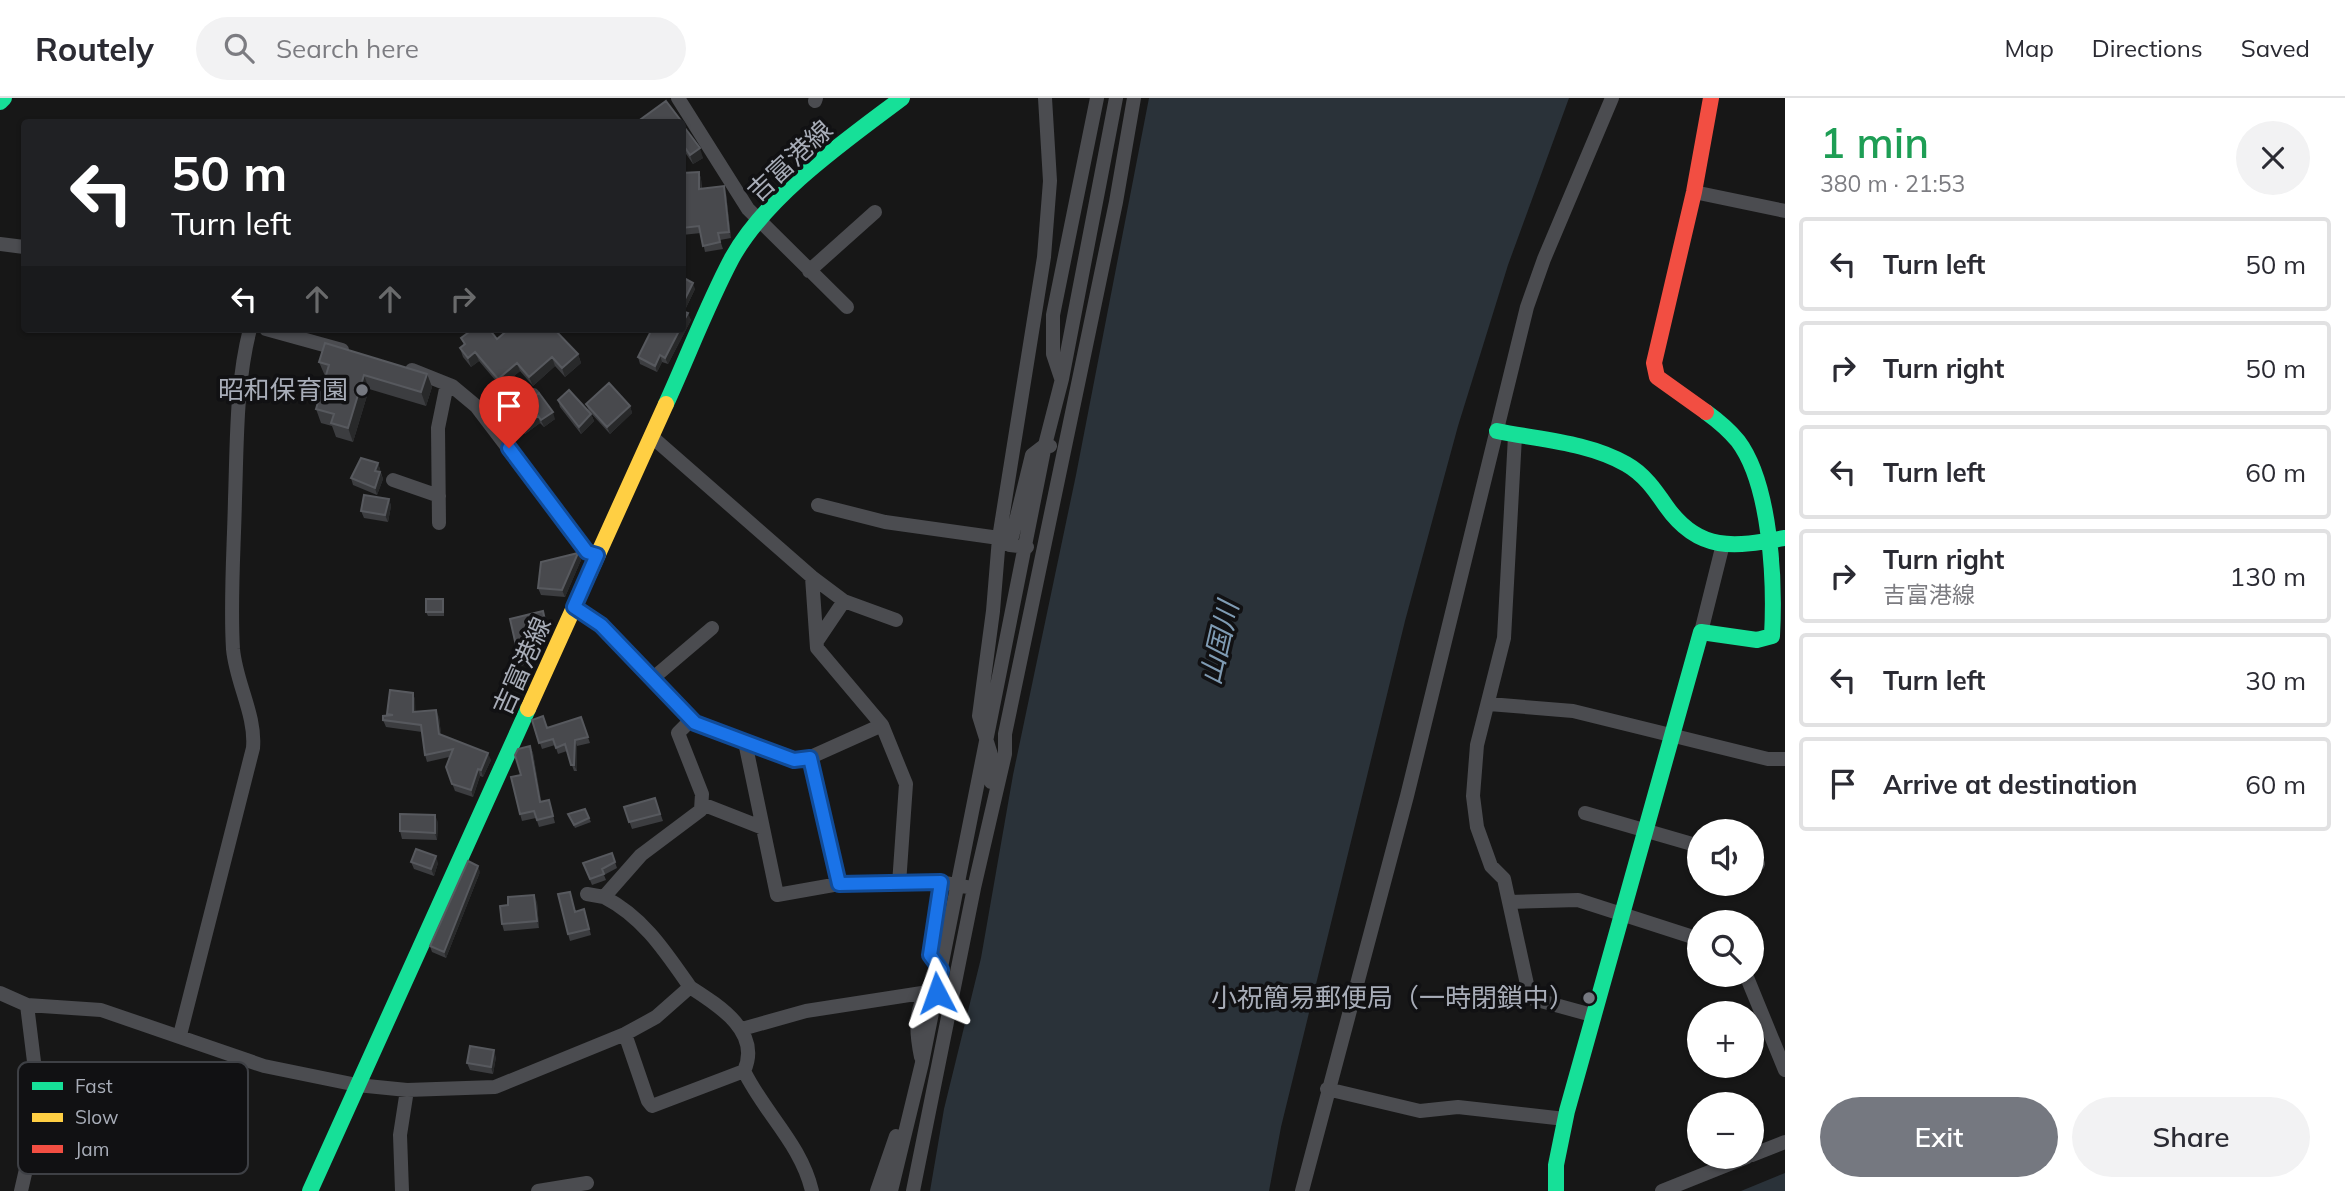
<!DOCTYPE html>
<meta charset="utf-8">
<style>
body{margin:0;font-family:Mulish,"Noto Sans JP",sans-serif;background:#f2f2f3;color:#2b2b33;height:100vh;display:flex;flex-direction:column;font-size:26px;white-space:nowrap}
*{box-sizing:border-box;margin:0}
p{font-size:23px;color:#7c7c81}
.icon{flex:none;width:38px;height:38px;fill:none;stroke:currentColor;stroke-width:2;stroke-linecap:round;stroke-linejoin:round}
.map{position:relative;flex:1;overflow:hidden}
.sheet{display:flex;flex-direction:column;background:#fff;width:560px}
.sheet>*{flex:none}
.hud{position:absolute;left:21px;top:21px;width:665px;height:214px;border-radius:7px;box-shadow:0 2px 5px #0004;background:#202124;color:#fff;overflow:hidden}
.fabs{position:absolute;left:1687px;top:721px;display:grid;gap:14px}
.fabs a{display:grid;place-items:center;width:77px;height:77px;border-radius:50%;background:#fff;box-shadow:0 2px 5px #0004;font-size:35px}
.pin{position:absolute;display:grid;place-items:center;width:60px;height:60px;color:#fff;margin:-72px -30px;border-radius:50% 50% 50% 0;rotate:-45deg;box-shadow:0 0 7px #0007}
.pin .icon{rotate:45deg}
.me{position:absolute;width:77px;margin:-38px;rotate:356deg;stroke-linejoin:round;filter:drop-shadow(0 0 5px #0008)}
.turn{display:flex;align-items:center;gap:24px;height:147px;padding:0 35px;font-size:32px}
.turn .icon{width:91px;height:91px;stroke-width:2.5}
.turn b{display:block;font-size:49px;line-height:60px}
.lanes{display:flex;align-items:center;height:66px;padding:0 35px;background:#0003;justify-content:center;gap:35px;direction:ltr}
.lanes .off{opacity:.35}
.round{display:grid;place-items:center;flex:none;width:74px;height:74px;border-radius:37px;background:#f2f2f3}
.head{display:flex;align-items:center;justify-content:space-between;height:119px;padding:0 35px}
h1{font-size:42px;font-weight:600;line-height:52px;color:#1e9e55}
.action{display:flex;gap:14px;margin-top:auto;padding:14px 35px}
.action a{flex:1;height:80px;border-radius:42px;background:#757880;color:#fff;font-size:28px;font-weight:600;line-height:80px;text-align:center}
.action a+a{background:#f2f2f3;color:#2b2b33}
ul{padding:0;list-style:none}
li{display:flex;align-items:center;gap:21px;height:94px;margin:0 14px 10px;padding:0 21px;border:4px solid #e1e1e2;border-radius:7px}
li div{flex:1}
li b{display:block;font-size:26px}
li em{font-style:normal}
header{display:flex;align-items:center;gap:42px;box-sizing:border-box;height:98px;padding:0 35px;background:#fff;border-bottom:2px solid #e1e1e2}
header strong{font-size:33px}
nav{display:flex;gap:38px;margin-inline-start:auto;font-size:24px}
.search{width:490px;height:63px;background:#f2f2f3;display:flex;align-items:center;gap:18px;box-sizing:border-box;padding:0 24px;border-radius:38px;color:#7c7c81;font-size:26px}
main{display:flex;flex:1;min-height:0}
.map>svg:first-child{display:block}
</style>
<header>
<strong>Routely</strong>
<div class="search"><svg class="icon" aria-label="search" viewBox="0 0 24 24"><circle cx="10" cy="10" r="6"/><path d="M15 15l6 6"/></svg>Search here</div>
<nav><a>Map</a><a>Directions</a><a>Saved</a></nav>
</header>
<main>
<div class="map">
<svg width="1785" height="1093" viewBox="0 0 1785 1093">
<rect width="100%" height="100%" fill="#171717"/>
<path fill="#2a3239" d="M1149,0H1569L1508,167L1458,328L1405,523L1281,1029L1269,1093H930L944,1011L981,860L1013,677L1076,377Z
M1785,1075V1093H1741Z"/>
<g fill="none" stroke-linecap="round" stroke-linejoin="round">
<path stroke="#4b4c50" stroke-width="14" d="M678,0L748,111L847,209
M815,3L816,0
M1694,94L1785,113
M0,146L24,149
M809,173L875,114
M266,231L342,252
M412,272L452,288L476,308L587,454L596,457
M1061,280L1053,256V217L1097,0
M493,329L533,297
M651,338L812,479L844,503L896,522
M1515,338L1504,540L1477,647L1473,698L1477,729L1491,768L1504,781L1530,900L1592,917
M393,382L439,398
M818,407L885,424L999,440L1010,447L1027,449
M439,425L438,330L447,286
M1010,447L1032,357L1045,347L1050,348
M812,479L817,550L882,627L906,686L899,786L941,784L967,789
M574,509L601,527L695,625
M1701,534L1723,446
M817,543L844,503
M652,581L712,530
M1489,606L1573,613L1768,661H1785
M745,644L777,797L839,786H899
M809,660L839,786
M991,684L993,663L979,618L993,513L999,440L1044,159L1050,83L1045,0
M702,706L763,730
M1585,715L1699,748
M1752,764L1758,766
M587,796L604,799L641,757L701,712L702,696L678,635L689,624L802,663L882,627
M604,799C643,819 665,853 690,889
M1509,804L1578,802L1699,841
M1746,877L1785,972
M0,895L27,907L101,912L264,968L357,987L407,992L495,989L625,936L656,919L690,889C718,907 762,934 744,973C765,1016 801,1046 812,1093
M742,931L806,913L922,895
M625,936L648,1003L652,1008L744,973
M180,937L253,650C256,617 236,585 233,551C230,502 234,451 235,401C237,345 236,285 250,231
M921,959C913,921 917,901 941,872L930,857L941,784
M1327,991L1420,1013L1458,1009L1565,1021
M1752,1057L1785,1044
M21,1093L35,1032L37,988L27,907
M402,1093L400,1037L407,992
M538,1093L587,1085
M877,1093L896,1038
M891,1093L922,965L1045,347L1062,281L1116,0
M913,1093L974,790L1005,656V636L1116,104L1134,0
M1302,1093L1407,698L1527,209L1544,161L1612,0
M1662,1093L1747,1059"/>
<path stroke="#16e098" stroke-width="16" d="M0,4L4,0
M666,306C688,258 707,207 732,160C767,97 845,43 902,0
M1497,333C1540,342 1587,344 1626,366C1644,376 1655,392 1666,408C1699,455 1734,449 1785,440
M310,1093L528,611
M1556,1093V1067L1567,1013L1701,534L1757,542L1772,538C1775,484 1771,387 1738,343C1729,332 1717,322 1706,314"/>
<path stroke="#ffcf43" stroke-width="16" d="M528,611L666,306"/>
<path stroke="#f24e42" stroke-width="16" d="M1706,314L1657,279L1654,265L1694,94L1711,0"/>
</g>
<path fill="#3c3d40" d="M682,26L703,60L693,66L682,50Z
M699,74L701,81L702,91L726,95L731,140L720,142L723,151L705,154L701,135L682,137V75Z
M682,179L695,191L684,214L691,222L668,266L662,264L657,274L640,266L638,259Z
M467,231L497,241L578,256L581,265L565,279L555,268L533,288L520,273L501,289L479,263L471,269L463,259L460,250L464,247L461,240L468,235Z
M319,264L427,276L432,289L426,308L369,291L353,344L336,339L332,328L321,325L316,311L326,278H325Z
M558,302L591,316L594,323L581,336L560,309Z
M586,306L630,308L632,315L610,336L589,313Z
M513,316L555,321L544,329L540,325L525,336L516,323Z
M378,365L383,381L377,397L353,387L351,380Z
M389,401L391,408L388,424L364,420L361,413Z
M578,455L581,462L565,499L541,497L538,490Z
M444,505V518H428L426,514Z
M546,519L549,533L533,536L535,543L528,544L532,564L521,568L510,521Z
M413,595L415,602V614L439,619L441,637L491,662L483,679L480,678L473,699L455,693L446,669L449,659L427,664L425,657L422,634L386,629L383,622L387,617V616Z
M581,619L590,645L577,648V673H574L567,653L558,656L555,647L542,651L532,622L547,630Z
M530,648L533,655L541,704L549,702L555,725L539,729L536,720L522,723L520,716Z
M655,700L663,723L632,731L624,709Z
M585,711L591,724L575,730L570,720Z
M438,724L437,742L402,741L400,733Z
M612,755L617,770L604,777L606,782L592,787L583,765Z
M411,764L438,765L434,778L414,771Z
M480,774L446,860L432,854L430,848Z
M572,801L575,814L586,818L591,837L570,843L568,836Z
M537,804L539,830L504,833L502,826L508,807Z
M496,959L493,976L470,972L467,965Z"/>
<path fill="#28292a" d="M700,50L703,60L693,66L690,57Z
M699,74L701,81L702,98L699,91Z
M724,88L726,95L731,140L729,134Z
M693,185L695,191L682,218V207Z
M688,215L691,222L668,266L665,260L680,231H682V226Z
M475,254L479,263L471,269L468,260Z
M578,256L581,265L565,279L562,270Z
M660,257L662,264L657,274L655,268Z
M552,259L555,268L533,288L529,279Z
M517,265L520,273L501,289L498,281Z
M427,276L432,289L426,308L421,294Z
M364,277L369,291L353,344L348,330Z
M630,308L632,315L610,336L607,329Z
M553,314L555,321L544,329L541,322Z
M591,316L594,323L581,336L579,329Z
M538,318L540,325L525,336L523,329Z
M378,365L380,372L378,380L375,373Z
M380,374L383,381L377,397L375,390Z
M389,401L391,408L388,424L385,417Z
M578,455L581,462L565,499L562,492Z
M413,595L415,602L416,621L413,614Z
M436,612L439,619L442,643L439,636Z
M575,642L577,648V673L574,667Z
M530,648L533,655L543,712L540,704Z
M488,655L491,662L483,679L481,672Z
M478,671L480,678L473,699L471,692Z
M435,717L438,724L437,742L435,735Z
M436,758L438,765L434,778L431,771Z
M478,768L480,774L446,860L444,854Z
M534,797L537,804L539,830L537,823Z
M494,952L496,959L493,976L491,969Z"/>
<path fill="#48494d" stroke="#57595e" stroke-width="2" d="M666,3L682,24H637Z
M682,26L700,50L690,57L682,45Z
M699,74V91L724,88L729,134L718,135L720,144L703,148L699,128L682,130V75Z
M682,179L693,185L682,207Z
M682,213L688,215L682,226Z
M467,231H489L497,241L509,231H554L578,256L562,270L552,259L529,279L517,265L498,281L475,254L468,260L460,250L465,246L461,240L469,234Z
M652,231H680L665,260L660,257L655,268L638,259Z
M325,245L427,276L421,294L364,277L348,330L331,325L334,316L316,311L329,267L319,264Z
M609,285L630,308L607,329L586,306Z
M569,292L591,316L579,329L558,302Z
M539,295L553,314L541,322L538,318L523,329L513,316Z
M361,360L378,365L375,373L380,374L375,390L351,380Z
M364,397L389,401L385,417L361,413Z
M578,455L562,492L538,490L541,464Z
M426,501H443V514H426Z
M543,513L546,527L531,530L532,537L526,538L530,558L519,561L510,521Z
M390,592L413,595V614L436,612L439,636L488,655L481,672L478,671L471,692L452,686L446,669L453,651L425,657L421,627L383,622V618L393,617L387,616Z
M543,618L547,630L581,619L588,639L575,642L574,667H571L565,646L556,650L553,641L539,645L532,622Z
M530,648L540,704L549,702L553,718L537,722L534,713L520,716L511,679L521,677L515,657L518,651Z
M655,700L660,716L629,724L624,709Z
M585,711L589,720L574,727L568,716Z
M400,716L435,717V735L400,733Z
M416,751L436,758L431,771L411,764Z
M612,755L615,764L602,771L604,776L590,781L583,765Z
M468,763L478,768L444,854L430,848Z
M570,794L575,814L584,811L589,831L568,836L558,796Z
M534,797L537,823L502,826L500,808L508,807V799Z
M470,948L494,952L491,969L467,965Z"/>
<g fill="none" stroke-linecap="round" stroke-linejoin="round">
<g stroke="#114b97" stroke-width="18">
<path id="route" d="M509,350L587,454L597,457L574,509L601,527L695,625L794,662L810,660L839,786L941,784L930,857L941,872L937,895"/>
</g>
<use href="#route" stroke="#1a73e8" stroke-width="12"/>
</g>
<g fill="#757880" stroke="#111113" stroke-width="2.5">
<circle cx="362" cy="292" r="7"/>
<circle cx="1589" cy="900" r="7"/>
</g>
<g text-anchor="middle" stroke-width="7" stroke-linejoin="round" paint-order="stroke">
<g font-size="26" fill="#a8adb8" stroke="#111113">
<text transform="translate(790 63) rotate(-43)" y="9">吉富港線</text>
<text transform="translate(522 568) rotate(-66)" y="9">吉富港線</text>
</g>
<g font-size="26" fill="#a8adb8" stroke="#111113" text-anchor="end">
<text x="348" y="301">昭和保育園</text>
<text x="1575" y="909">小祝簡易郵便局（一時閉鎖中）</text>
</g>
<g font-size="28" font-style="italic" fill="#7f9bb3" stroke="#111113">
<text transform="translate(1219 545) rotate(-77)" y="10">山国川</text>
</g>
</g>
<rect x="18" y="964" width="230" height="112" rx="10" fill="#111113" stroke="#3e4045" stroke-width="2"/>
<rect x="32" y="984" width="31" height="8" fill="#16e098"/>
<rect x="32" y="1015" width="31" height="9" fill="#ffcf43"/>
<rect x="32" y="1047" width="31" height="8" fill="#f24e42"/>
<g font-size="19" fill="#a8adb8">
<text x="75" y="995">Fast</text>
<text x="75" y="1026">Slow</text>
<text x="75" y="1058">Jam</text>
</g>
</svg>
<div class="fabs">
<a><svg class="icon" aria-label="sound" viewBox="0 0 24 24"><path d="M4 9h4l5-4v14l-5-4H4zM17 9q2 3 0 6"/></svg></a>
<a><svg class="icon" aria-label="search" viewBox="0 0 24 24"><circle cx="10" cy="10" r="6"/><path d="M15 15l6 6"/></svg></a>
<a>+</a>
<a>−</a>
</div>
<div class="pin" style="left:509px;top:350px;background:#d93025"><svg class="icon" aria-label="arrive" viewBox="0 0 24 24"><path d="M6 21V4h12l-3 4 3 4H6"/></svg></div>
<svg class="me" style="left:937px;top:895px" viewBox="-20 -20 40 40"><path d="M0-17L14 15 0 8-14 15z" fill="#1a73e8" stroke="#fff" stroke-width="4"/></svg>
<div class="hud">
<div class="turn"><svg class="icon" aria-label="left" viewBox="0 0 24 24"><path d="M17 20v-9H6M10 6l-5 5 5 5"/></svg><div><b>50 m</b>Turn left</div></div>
<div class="lanes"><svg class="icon" aria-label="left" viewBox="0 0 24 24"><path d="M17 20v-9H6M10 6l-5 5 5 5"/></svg><svg class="icon off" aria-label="ahead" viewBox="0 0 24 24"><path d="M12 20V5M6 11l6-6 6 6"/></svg><svg class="icon off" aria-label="ahead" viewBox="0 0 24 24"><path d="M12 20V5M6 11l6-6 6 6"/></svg><svg class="icon off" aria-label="right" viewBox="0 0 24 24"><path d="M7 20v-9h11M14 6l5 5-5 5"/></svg></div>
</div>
</div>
<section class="sheet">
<div class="head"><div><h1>1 min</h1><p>380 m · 21:53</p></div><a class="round"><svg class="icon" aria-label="close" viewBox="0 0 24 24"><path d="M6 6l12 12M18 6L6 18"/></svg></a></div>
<ul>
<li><svg class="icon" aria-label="left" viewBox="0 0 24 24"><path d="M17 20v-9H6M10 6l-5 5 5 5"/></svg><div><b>Turn left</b></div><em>50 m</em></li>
<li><svg class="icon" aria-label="right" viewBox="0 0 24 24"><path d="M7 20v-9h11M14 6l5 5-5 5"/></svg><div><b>Turn right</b></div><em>50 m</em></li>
<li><svg class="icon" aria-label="left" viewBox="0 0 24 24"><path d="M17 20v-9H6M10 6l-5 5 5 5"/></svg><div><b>Turn left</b></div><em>60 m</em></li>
<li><svg class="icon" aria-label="right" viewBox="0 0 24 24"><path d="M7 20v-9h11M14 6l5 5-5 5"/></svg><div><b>Turn right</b><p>吉富港線</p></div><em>130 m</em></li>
<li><svg class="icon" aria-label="left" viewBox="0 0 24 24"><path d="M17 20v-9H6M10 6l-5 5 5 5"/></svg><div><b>Turn left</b></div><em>30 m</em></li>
<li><svg class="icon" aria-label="arrive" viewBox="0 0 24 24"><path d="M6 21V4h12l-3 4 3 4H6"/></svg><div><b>Arrive at destination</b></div><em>60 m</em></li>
</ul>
<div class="action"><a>Exit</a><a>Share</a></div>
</section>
</main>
